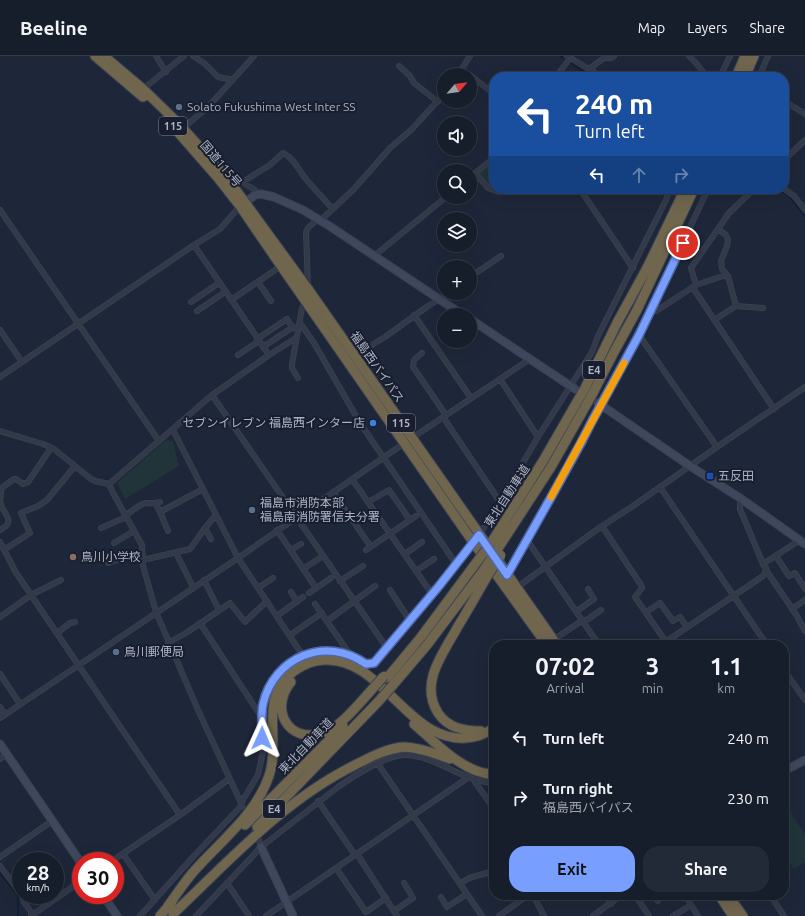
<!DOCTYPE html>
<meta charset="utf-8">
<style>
body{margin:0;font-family:Ubuntu,"Noto Sans JP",sans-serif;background:#232a37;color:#f1f3f6;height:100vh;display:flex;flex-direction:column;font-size:15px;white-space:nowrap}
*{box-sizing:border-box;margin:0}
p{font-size:13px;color:#9ea2a9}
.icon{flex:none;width:22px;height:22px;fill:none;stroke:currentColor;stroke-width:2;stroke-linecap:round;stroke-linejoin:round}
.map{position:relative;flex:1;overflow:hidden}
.details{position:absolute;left:489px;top:584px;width:300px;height:260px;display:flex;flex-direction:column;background:#161d2b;border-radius:16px;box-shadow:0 4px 16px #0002,0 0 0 1px #353b47}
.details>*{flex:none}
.banner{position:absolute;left:489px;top:16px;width:300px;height:122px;border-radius:16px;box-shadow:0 4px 16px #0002,0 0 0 1px #353b47;background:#1a4fa0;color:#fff;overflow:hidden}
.needle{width:26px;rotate:61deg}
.controls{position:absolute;left:437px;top:12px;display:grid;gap:8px}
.controls a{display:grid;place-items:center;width:40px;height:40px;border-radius:50%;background:#161d2b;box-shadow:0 4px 16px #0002,0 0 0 1px #353b47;font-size:20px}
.speed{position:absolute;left:12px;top:796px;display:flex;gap:8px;font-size:20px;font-weight:700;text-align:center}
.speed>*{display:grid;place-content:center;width:52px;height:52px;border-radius:50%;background:#161d2b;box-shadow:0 4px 16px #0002,0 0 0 1px #353b47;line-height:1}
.speed small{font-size:10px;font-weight:400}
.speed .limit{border:6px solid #d22;background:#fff;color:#111}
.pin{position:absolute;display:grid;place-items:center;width:34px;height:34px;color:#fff;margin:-17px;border:2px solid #fff;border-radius:50%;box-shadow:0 1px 4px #0007}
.me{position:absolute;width:44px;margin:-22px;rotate:1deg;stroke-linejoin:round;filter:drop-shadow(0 0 3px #0008)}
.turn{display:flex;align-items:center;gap:14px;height:84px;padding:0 20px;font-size:18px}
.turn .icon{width:52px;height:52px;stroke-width:2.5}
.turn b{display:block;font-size:28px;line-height:34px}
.lanes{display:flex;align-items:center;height:38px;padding:0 20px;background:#0003;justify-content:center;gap:20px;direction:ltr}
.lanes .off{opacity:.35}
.eta{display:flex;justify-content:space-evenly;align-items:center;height:68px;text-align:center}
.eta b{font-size:24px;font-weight:700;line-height:28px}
.button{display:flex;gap:8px;margin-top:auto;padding:8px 20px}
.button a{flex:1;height:46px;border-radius:16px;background:#789eff;color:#111;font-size:16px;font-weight:700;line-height:46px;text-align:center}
.button a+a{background:#232a37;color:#f1f3f6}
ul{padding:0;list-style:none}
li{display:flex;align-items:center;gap:12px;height:60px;padding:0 20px}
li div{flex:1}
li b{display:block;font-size:15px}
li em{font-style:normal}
header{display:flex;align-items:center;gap:24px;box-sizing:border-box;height:56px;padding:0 20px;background:#161d2b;border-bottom:1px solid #353b47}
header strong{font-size:19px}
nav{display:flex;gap:22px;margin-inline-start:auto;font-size:14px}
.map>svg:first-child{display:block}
</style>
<header>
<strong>Beeline</strong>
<nav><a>Map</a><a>Layers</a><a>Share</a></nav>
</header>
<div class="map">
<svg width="805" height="860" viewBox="0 0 805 860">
<rect width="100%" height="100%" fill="#1e2739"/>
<path fill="#20343a" d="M494,103V132L485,128L478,117Z
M166,384L173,385L179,410L125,443L117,427Z
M787,751L805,778V806L794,813L784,799V753Z"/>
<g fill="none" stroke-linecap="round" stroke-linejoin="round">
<path stroke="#111d37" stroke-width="1.5" d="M560,0L592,21
M771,133L784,137L789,140L805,160
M0,817L18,840V860"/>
<path stroke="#333c4e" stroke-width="4.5" stroke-dasharray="4.5 2" stroke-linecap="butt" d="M242,749L255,777"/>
<g stroke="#3b4253" stroke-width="6">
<path id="street" d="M156,0L166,16
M193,0L204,7L218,21L233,24
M567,0L602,21
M689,0L696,7L707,21
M399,10L410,20L414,27L438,46
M589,13L604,2H611L614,0
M458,19L470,0
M470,19L494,38
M556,21L570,2
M720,21L730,0
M759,21L768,0
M143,33L184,0
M784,45L805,58
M182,73L209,50L254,0
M784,104L805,84
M475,117L488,132L499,136
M470,121L494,102
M580,133L633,212
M784,133L794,140L805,154
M257,138L255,134L245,128L244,125L270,109L283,97C295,103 298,114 306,123C314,133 323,142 332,152
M0,154L159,385
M321,164L354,133L390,92L411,74L444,38
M718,173L726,179L728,184L727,190L721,205L722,213L728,220L736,250
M194,189L269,299
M374,200L446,141
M470,221L501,200
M258,226L271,245
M696,229L726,219
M308,232L306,176L308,172L318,163
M693,232L774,353
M231,244L281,210
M191,246L219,227
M651,254L656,255L696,229L691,212L729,157L754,133
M197,255L225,236
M414,259L471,342
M714,264L736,250L763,252
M300,267L314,287L360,367L456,508
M0,274L22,306
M639,279L717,391
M257,283L287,263L290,268L298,275
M263,291L293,271
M422,297L414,304L413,311L446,359
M238,299L259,285
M354,300L385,281L428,250L440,243L447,237
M0,321L194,189L220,173L240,150
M298,322L292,312V308L302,252L306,246
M500,323L538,381
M212,339L387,592
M443,361L500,446
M173,374L238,502L303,600
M0,375L43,388L54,393L91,423L95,425L109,428L212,339L269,299L296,282
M412,382L530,303
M352,423L432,538
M109,428L113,437L142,489L143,510L156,556L198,654L242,749L193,801L140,860
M660,431L767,589
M0,436L3,431L14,423H16L23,428L28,426L51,392
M333,436L371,491
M740,442V453L763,508L768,517L797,560L805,575
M368,446L389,434L410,464
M156,448L160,456L168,475
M160,456L203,433
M125,460C132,456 138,448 146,447C151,447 155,448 160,446
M602,470L641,529L642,532L635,541L666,586
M101,472L126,461
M205,472L211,483
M0,474C18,465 2,458 0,445C0,441 1,439 1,435
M277,474L316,532
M527,484L599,589
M0,486L15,515L35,545L180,759
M114,487L134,475
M4,494L30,477L21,457L38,450L47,444L75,410
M291,494L301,488
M366,494L416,460
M176,497L193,531
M405,498L422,486
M776,500L789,520L795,517L805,533
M143,504L190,493L205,472L216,459
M108,507L123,502L142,498
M763,508L800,484
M303,513L323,500
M416,515L434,503
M508,518L567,414L591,367L639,279L708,133
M204,524L219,554
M340,525L363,510
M258,532L273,522
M516,532L602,470L633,450L717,391L805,331
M390,534L410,565
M291,536L297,546
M309,537L331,522
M315,548L351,600
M792,553L805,544
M577,555L594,543L588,533
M646,556L660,547L673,565L680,561L687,571
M277,560L303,541
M0,561L31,539L61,524
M327,565L375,530
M584,566L601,554
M200,567L262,662
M57,577L70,567L75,566
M290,579L322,557
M553,584L583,564
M168,587L186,577L230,547L245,566L267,545
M661,589L763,520L765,516L766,512
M784,614L805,644
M0,618L20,648
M0,651L5,658
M0,662L238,502L406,386
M0,703L7,698
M378,708L482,860
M473,723L494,753
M318,745L355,799
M241,747L258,719L263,696L262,668L263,649L272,626L282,614L287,609L301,600L332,594L359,603L366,608L374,607L439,530L479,479L494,456L538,381L592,296L598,280L666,144L670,133
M259,784L261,791
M123,798L155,844
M357,798L397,860
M0,801L52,765
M112,805L180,759L229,723
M0,810L21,838
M336,812L366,856L386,842
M227,827L249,860
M460,828L469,822L494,815
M14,829L21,824
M22,839L24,846L34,860
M533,839L544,860
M605,839L611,848
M635,839L649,860
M653,839L658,845
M685,839L698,860
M770,839L784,860
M441,841L447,851L467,838
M394,855L413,842L404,827
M31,860L81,825
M196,860L261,791L338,731C353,720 385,700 404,699C419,698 434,706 448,712C462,719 477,726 494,727
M266,860L469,721
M499,860L528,839
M593,860L621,839
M673,860L691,849"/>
</g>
<g stroke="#3b4253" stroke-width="9">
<path id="secondary" d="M242,149L255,139L261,138L274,141L303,154L331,171L463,259
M470,263L575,333
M598,347L690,410L740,442L805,488
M0,688L81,807
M784,715L805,704
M261,791L293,860
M103,839L117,860"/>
</g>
<g stroke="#3c4354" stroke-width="11">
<path id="highway" d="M95,0L143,41
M104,0L143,33L178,67L225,119L308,233L557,589
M736,21L745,0
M745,21L754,0
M176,74L218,122L240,150L281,210L473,486L547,589
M491,487L543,405L585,332L618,265L647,212L685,133
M497,494L551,411L593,337L614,296L637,254L694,133
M387,622L421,581L476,507
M291,626C269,653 288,688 323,677C339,672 356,651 367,639
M393,629L427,589L483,515
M414,668C435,686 465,719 494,718
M481,675C464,675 448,672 438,657C419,627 443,598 457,572C468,554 478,536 488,519
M245,769L343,670
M257,771L377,647
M719,839L733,860
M728,839L743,860
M168,850C177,838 185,825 195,814C222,784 256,758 269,720C281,684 258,641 294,615C304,608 314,604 325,604C385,601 412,698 478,680C484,678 489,675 494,672
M173,858C230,804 284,744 355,709C371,701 385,693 403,691C417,691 437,698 450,703
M160,860L172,846"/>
</g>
<use href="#street" stroke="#323949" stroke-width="4.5"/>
<use href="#secondary" stroke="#3f475d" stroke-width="7"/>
<use href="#highway" stroke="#70664e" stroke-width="9"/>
<g stroke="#3c4354" stroke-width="11" stroke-linecap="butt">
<path id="highway-bridge" d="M476,507L491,487
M483,515L497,494
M488,519L501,499
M367,639L384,620
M377,647L393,629"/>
</g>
<use href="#highway-bridge" stroke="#70664e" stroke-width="9"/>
</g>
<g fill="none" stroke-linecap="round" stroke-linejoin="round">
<g stroke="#4e67a6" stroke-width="10">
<path id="route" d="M262,682C262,673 261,657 263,648C274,601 326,579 366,608L374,607L439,530L479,479L507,519L554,436L582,385L591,367L639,279L683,187"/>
</g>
<use href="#route" stroke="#789eff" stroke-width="7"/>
<path stroke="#f59e0b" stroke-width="7" d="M551,441L624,307"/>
</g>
<g fill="#5c6f8a" stroke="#181e2d" stroke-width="1.5">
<circle cx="179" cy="51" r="4"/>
<circle cx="252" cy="454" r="4"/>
<circle cx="116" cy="596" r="4"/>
</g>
<circle fill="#3f7fe0" stroke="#181e2d" stroke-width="1.5" cx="373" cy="367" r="4"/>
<rect fill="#1a4fb4" stroke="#181e2d" stroke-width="1.5" x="706" y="416" width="8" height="8" rx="2"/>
<circle fill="#8d6e63" stroke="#181e2d" stroke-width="1.5" cx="73" cy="501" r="4"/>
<g text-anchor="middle" stroke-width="4" stroke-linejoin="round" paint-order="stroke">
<g fill="#181e2d" stroke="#808698" stroke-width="1">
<rect x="159" y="61" width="28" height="18" rx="3"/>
<rect x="583" y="305" width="22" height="18" rx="3"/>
<rect x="387" y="358" width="28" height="18" rx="3"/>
<rect x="263" y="744" width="22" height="18" rx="3"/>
</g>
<g font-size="11" font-weight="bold" fill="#acb3c6">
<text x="173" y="74">115</text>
<text x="594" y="318">E4</text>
<text x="401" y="371">115</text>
<text x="274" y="757">E4</text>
</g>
<g font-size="12" fill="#acb3c6" stroke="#181e2d" text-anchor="start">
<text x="187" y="55">Solato Fukushima West Inter SS</text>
<text x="365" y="371" text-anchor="end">セブンイレブン 福島西インター店</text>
<text x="718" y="424">五反田</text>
<text x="260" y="451">福島市消防本部<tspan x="260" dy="14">福島南消防署信夫分署</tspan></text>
<text x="81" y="505">鳥川小学校</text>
<text x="124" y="600">鳥川郵便局</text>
</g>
<g font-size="12" fill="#acb3c6" stroke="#181e2d">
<text transform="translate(221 108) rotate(49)" y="4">国道115号</text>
<text transform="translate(377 311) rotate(55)" y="4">福島西バイパス</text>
<text transform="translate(507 440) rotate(-57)" y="4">東北自動車道</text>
<text transform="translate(306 690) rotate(-46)" y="4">東北自動車道</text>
</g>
</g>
</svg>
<div class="controls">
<a><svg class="needle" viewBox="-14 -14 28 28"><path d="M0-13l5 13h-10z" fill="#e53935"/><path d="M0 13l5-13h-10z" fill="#9ea2a9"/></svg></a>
<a><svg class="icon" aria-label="sound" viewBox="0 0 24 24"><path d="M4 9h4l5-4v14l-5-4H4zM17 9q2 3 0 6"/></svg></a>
<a><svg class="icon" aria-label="search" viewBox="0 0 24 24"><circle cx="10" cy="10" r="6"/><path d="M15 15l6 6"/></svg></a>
<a><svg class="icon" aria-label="layers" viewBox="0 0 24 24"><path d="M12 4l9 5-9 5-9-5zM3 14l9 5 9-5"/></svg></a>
<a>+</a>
<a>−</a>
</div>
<div class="speed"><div>28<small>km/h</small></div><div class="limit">30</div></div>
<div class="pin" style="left:683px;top:187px;background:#d93025"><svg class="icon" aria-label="arrive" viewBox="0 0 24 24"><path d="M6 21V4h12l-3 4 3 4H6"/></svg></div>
<svg class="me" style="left:262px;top:682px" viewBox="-20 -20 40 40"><path d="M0-17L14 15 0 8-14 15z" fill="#789eff" stroke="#fff" stroke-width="4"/></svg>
<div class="banner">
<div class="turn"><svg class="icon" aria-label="left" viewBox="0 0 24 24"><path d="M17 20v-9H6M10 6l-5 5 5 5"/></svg><div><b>240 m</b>Turn left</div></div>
<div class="lanes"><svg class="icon" aria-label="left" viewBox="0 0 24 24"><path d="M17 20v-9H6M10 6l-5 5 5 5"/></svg><svg class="icon off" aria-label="ahead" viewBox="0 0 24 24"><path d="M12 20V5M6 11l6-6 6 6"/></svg><svg class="icon off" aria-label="right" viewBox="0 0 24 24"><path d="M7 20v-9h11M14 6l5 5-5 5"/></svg></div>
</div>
<section class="details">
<div class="eta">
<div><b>07:02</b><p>Arrival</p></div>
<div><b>3</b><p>min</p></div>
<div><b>1.1</b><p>km</p></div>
</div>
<ul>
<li><svg class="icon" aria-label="left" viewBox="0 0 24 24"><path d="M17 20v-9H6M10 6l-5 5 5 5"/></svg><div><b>Turn left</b></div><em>240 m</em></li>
<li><svg class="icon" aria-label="right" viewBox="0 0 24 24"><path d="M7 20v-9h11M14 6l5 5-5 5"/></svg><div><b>Turn right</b><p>福島西バイパス</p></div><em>230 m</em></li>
</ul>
<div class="button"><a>Exit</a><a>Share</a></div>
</section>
</div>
